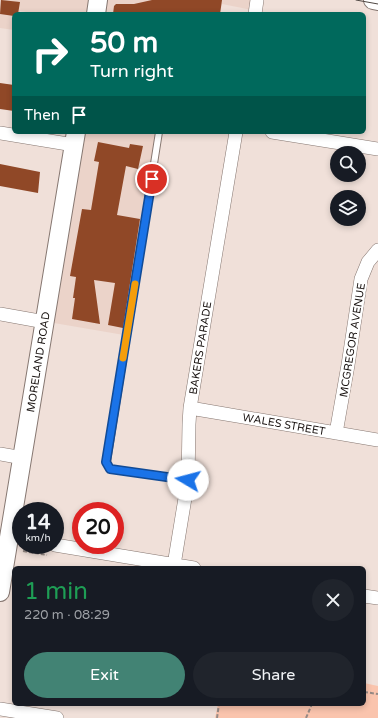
<!DOCTYPE html>
<meta charset="utf-8">
<style>
body{margin:0;font-family:"Varela Round",sans-serif;background:#20242c;color:#f1f3f6;height:100vh;display:flex;flex-direction:column;font-size:15px;white-space:nowrap}
*{box-sizing:border-box;margin:0}
p{font-size:13px;color:#9ea1a6}
.icon{flex:none;width:22px;height:22px;fill:none;stroke:currentColor;stroke-width:2;stroke-linecap:round;stroke-linejoin:round}
.map{position:relative;flex:1;overflow:hidden}
.drawer{position:absolute;left:12px;top:566px;width:354px;height:140px;display:flex;flex-direction:column;background:#171b24;border-radius:6px;box-shadow:0 2px 6px #0003}
.drawer>*{flex:none}
.top-card{position:absolute;left:12px;top:12px;width:354px;height:122px;border-radius:6px;box-shadow:0 2px 6px #0003;background:#00695c;color:#fff;overflow:hidden}
.fabs{position:absolute;left:330px;top:146px;display:grid;gap:8px}
.fabs a{display:grid;place-items:center;width:36px;height:36px;border-radius:50%;background:#171b24;box-shadow:0 2px 6px #0003;font-size:20px}
.speed{position:absolute;left:12px;top:502px;display:flex;gap:8px;font-size:20px;font-weight:700;text-align:center}
.speed>*{display:grid;place-content:center;width:52px;height:52px;border-radius:50%;background:#171b24;box-shadow:0 2px 6px #0003;line-height:1}
.speed small{font-size:10px;font-weight:400}
.speed .limit{border:6px solid #d22;background:#fff;color:#111}
.pin{position:absolute;display:grid;place-items:center;width:34px;height:34px;color:#fff;margin:-17px;border:2px solid #fff;border-radius:50%;box-shadow:0 1px 4px #0007}
.me{position:absolute;width:44px;margin:-22px;rotate:278deg;stroke-linejoin:round;filter:drop-shadow(0 0 3px #0008)}
.turn{display:flex;align-items:center;gap:14px;height:84px;padding:0 12px;font-size:18px}
.turn .icon{width:52px;height:52px;stroke-width:2.5}
.turn b{display:block;font-size:28px;line-height:34px}
.then{display:flex;align-items:center;height:38px;padding:0 12px;background:#0003;gap:8px;font-size:15px}
.round{display:grid;place-items:center;flex:none;width:42px;height:42px;border-radius:21px;background:#20242c}
.overview{display:flex;align-items:center;justify-content:space-between;height:68px;padding:0 12px}
h1{font-size:24px;font-weight:600;line-height:30px;color:#1e9e55}
.action{display:flex;gap:8px;margin-top:auto;padding:8px 12px}
.action a{flex:1;height:46px;border-radius:24px;background:#428374;color:#fff;font-size:16px;font-weight:600;line-height:46px;text-align:center}
.action a+a{background:#20242c;color:#f1f3f6}
.map>svg:first-child{display:block}
</style>
<div class="map">
<svg width="378" height="718" viewBox="0 0 378 718">
<rect width="100%" height="100%" fill="#f0e0d9"/>
<path fill="#ebd3c9" d="M0,0H254L252,10L222,4L220,14H39L20,11V14H14V30L0,28Z
M80,132H156L124,335L48,322Z"/>
<path fill="#fac4ad" d="M364,683L378,686V718H215L218,704H364Z"/>
<path fill="#904827" d="M1,0L20,2L18,14H14V16L0,14Z
M152,0H222L220,14H113L114,6L116,4H134Z
M0,83L14,85V111L0,109Z
M98,142L129,148L130,144L143,146L138,169L126,166L117,215L140,219L123,328L108,325L115,283L94,280L100,324L72,319L75,298H73L76,277L70,276L82,209L91,210L99,162L94,161Z
M0,164L40,172L38,193L0,186Z"/>
<g fill="none" stroke-linecap="round" stroke-linejoin="round">
<g stroke="#867771" stroke-width="8">
<path id="service" d="M159,132L107,462L110,469L188,480"/>
</g>
<g stroke="#867771" stroke-width="14">
<path id="minor" d="M255,14L257,0
M272,132L378,149
M0,133L74,145
M0,314L45,322
M190,408L378,440
M336,433L348,365L361,279L368,262L378,250
M0,454L23,458
M55,545L194,568
M174,565L188,480L189,424L190,408L236,132
M364,596L378,598
M0,709L57,718"/>
</g>
<g stroke="#867771" stroke-width="20">
<path id="secondary" d="M373,0L378,1
M96,14L98,0
M0,592L76,132"/>
</g>
<path stroke="#968a85" stroke-width="2" stroke-dasharray="4 2" stroke-linecap="butt" d="M23,551L47,555
M364,692L378,694
M217,718L219,704
M306,718L312,704"/>
<use href="#service" stroke="#fff" stroke-width="6"/>
<use href="#minor" stroke="#fff" stroke-width="13"/>
<use href="#secondary" stroke="#fff" stroke-width="18"/>
<path stroke="#4f4743" stroke-width="1" d="M356,0L378,4"/>
</g>
<g fill="none" stroke-linecap="round" stroke-linejoin="round">
<g stroke="#114b97" stroke-width="10">
<path id="route" d="M152,179L106,462L110,469L188,480"/>
</g>
<use href="#route" stroke="#1a73e8" stroke-width="7"/>
<path stroke="#f59e0b" stroke-width="7" d="M123,358L135,284"/>
</g>
<g text-anchor="middle" stroke-width="4" stroke-linejoin="round" paint-order="stroke">
<g font-size="11" fill="#191311" stroke="#fff">
<text transform="translate(352 340) rotate(-81)" y="4">MCGREGOR AVENUE</text>
<text transform="translate(200 348) rotate(-81)" y="4">BAKERS PARADE</text>
<text transform="translate(38 362) rotate(-81)" y="4">MORELAND ROAD</text>
<text transform="translate(284 424) rotate(10)" y="4">WALES STREET</text>
</g>
</g>
</svg>
<div class="fabs">
<a><svg class="icon" aria-label="search" viewBox="0 0 24 24"><circle cx="10" cy="10" r="6"/><path d="M15 15l6 6"/></svg></a>
<a><svg class="icon" aria-label="layers" viewBox="0 0 24 24"><path d="M12 4l9 5-9 5-9-5zM3 14l9 5 9-5"/></svg></a>
</div>
<div class="speed"><div>14<small>km/h</small></div><div class="limit">20</div></div>
<div class="pin" style="left:152px;top:179px;background:#d93025"><svg class="icon" aria-label="arrive" viewBox="0 0 24 24"><path d="M6 21V4h12l-3 4 3 4H6"/></svg></div>
<svg class="me" style="left:188px;top:480px" viewBox="-20 -20 40 40"><circle r="19" fill="#fff"/><path d="M0-13L10 11 0 6-10 11z" fill="#1a73e8"/></svg>
<div class="top-card">
<div class="turn"><svg class="icon" aria-label="right" viewBox="0 0 24 24"><path d="M7 20v-9h11M14 6l5 5-5 5"/></svg><div><b>50 m</b>Turn right</div></div>
<div class="then">Then<svg class="icon" aria-label="arrive" viewBox="0 0 24 24"><path d="M6 21V4h12l-3 4 3 4H6"/></svg></div>
</div>
<section class="drawer">
<div class="overview"><div><h1>1 min</h1><p>220 m · 08:29</p></div><a class="round"><svg class="icon" aria-label="close" viewBox="0 0 24 24"><path d="M6 6l12 12M18 6L6 18"/></svg></a></div>
<div class="action"><a>Exit</a><a>Share</a></div>
</section>
</div>
